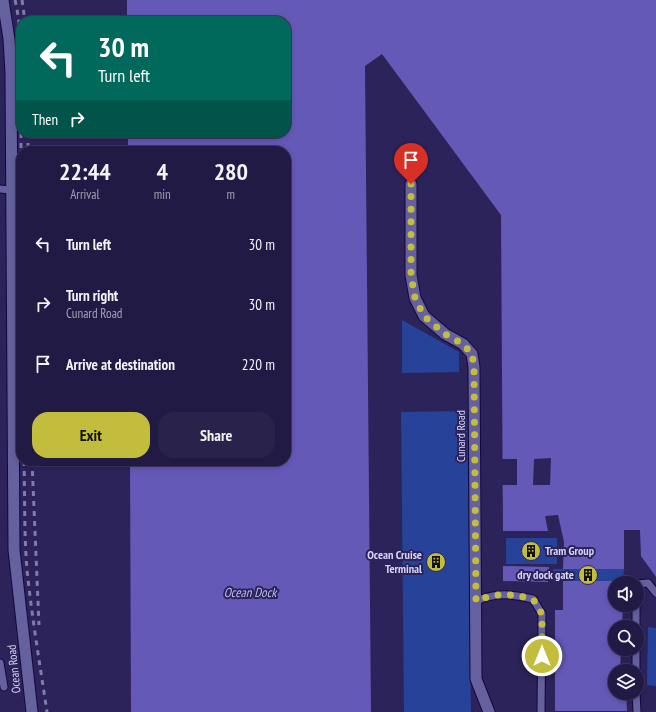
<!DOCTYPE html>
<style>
body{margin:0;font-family:"PT Sans Narrow",sans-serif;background:#29234b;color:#f1f3f6;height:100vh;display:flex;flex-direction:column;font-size:15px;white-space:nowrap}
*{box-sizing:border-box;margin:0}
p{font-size:13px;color:#a2a1b2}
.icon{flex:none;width:22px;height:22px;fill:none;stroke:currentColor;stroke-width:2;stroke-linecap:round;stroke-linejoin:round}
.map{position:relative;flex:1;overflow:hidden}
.details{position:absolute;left:16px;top:146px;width:275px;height:320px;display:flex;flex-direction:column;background:#211a44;border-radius:16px;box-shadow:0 2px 6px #0003,0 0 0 1px #3e385d}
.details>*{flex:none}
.hud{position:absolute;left:16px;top:16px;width:275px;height:122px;border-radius:16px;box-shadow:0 2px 6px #0003,0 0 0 1px #3e385d;background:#00695c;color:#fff;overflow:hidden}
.buttons{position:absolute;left:608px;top:576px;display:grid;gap:8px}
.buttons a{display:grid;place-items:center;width:36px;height:36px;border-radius:50%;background:#211a44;box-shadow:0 2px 6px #0003,0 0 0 1px #3e385d;font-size:20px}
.pin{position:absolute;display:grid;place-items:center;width:34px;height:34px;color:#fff;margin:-41px -17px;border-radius:50% 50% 50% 0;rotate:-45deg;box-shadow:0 0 4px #0007}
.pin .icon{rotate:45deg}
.me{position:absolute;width:44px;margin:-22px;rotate:0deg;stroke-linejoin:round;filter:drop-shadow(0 0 3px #0008)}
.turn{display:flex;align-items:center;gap:14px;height:84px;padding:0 16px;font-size:18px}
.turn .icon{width:52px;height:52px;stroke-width:2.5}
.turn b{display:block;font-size:28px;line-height:34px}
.then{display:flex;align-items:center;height:38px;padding:0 16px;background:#0003;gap:8px;font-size:15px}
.eta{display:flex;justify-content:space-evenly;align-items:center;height:68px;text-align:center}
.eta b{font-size:24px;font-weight:600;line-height:28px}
.button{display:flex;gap:8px;margin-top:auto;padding:8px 16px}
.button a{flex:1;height:46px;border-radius:16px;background:#c3bd3e;color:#111;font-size:16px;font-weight:600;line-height:46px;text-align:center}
.button a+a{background:#29234b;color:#f1f3f6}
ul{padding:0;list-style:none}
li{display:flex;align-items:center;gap:12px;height:60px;padding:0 16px}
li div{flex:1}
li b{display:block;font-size:15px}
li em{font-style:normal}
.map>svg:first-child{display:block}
</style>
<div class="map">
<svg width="656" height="712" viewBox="0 0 656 712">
<rect width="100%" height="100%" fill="#2c235b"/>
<path fill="#6559b8" d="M127,0H656V577L641,556L640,530H624V569H563L564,542L558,515L545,516L548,531H503L501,215L382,54L365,66L371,712H131L130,461H286V151H128V133H286V21H127Z
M503,566L549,567L548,582L503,581Z
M563,581H623V583H615V605H623L622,627H615V649H621L620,671H615V693H626L627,711H555V610H563Z"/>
<path fill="#2c235b" d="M551,458L550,485H533L534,459Z
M502,459H517V485H502Z"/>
<path fill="#264399" d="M402,320L459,352V372L402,373Z
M467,411L471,712H404L401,412Z
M506,538H557V564H506Z
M553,569H624L623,581H553Z
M648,627L656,628V686L647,685Z"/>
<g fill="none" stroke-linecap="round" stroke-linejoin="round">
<g stroke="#16073e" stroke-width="9">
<path id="service" d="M0,189L11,190
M637,584L648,583L656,593
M476,601C497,592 511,594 533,599L542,614L541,712
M636,605V627
M636,649V671
M0,663L4,687
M636,693L637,712"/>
</g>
<g stroke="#16073e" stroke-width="13">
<path id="minor" d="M3,0L9,39L11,73L14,550L32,712
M411,184V275L415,298L424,316L445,334L463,344L472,354L474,367L476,679L489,712"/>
</g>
<use href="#service" stroke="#65619e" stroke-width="7"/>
<use href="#minor" stroke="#65619e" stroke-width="11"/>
<path stroke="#817caa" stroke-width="3" stroke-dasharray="5 5" stroke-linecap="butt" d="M15,0C23,34 21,72 21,107
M22,0L25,21
M21,133V151
M28,133V151
M24,461C25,497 24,534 27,570C32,618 40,665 47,712
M32,461L39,625"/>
</g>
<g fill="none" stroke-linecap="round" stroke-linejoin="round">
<path stroke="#c3bd3e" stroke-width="7" stroke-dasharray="0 12.6" d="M411,184V275L415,298L424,316L445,334L463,344L472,354L474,367L476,601C497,592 511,594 533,599L542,614V656"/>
</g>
<defs>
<g id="building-disc" transform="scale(1)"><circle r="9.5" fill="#c3bd3e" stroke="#2c235b"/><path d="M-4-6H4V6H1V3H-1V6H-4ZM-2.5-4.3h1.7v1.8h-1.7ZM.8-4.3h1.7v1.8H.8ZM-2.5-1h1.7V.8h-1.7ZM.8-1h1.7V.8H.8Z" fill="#111"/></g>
</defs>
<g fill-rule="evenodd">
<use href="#building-disc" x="531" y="551"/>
<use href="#building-disc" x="436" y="562"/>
<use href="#building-disc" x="588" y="575"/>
</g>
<g text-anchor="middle" stroke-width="4" stroke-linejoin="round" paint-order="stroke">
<g font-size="12" fill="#d6d5f8" stroke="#2c235b">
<text transform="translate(461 436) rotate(-90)" y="4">Cunard Road</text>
<text transform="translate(14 669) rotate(-96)" y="4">Ocean Road</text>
</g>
<g font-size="12" font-weight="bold" fill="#d6d5f8" stroke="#2c235b" text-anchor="end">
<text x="545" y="555" text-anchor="start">Tram Group</text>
<text x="422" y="559">Ocean Cruise<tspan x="422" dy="14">Terminal</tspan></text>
<text x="574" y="579">dry dock gate</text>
</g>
<g font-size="13" font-style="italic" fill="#bebdef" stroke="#2c235b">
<text x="250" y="597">Ocean Dock</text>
</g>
</g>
</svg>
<div class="buttons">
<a><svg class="icon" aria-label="sound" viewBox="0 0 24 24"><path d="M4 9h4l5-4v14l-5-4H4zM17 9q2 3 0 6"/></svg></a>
<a><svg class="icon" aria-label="search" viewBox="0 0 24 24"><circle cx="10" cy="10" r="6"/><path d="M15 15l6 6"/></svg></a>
<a><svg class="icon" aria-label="layers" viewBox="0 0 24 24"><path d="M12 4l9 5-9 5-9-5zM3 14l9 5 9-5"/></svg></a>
</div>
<div class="pin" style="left:411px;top:184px;background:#d93025"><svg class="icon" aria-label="arrive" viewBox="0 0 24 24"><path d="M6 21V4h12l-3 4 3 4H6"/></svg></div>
<svg class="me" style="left:542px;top:656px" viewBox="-20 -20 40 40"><circle r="17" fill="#c3bd3e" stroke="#fff" stroke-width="3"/><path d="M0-11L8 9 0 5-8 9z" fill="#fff"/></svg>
<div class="hud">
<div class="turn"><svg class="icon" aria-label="left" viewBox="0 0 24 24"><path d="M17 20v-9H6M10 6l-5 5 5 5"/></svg><div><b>30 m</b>Turn left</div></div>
<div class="then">Then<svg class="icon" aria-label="right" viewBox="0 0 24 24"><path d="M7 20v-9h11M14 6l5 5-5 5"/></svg></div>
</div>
<section class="details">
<div class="eta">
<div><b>22:44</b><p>Arrival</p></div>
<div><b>4</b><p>min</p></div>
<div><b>280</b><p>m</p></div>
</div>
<ul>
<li><svg class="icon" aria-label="left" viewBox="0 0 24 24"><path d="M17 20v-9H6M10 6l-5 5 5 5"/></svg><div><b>Turn left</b></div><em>30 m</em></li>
<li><svg class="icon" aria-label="right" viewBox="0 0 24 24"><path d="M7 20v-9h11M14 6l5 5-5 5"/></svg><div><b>Turn right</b><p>Cunard Road</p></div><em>30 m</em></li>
<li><svg class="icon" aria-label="arrive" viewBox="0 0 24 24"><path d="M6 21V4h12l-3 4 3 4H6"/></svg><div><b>Arrive at destination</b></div><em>220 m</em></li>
</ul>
<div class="button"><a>Exit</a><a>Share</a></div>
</section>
</div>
